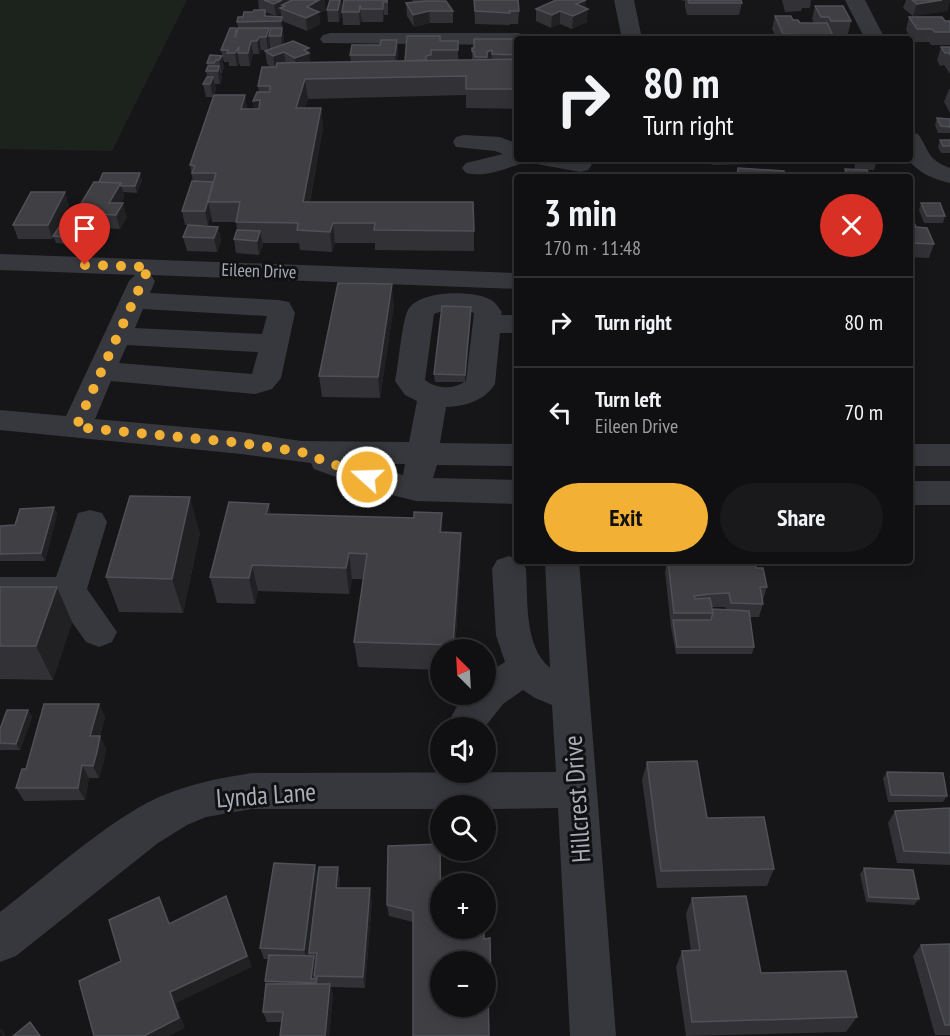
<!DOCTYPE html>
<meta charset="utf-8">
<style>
body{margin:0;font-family:"PT Sans Narrow",sans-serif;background:#19191b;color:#f1f3f6;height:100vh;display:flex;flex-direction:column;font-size:22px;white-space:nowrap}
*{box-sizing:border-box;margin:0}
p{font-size:20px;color:#9c9d9f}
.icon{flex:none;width:33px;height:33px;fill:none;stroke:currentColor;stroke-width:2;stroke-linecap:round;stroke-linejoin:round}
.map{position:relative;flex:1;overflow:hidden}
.side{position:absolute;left:514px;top:174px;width:399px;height:390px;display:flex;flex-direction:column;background:#101012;border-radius:6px;box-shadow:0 3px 15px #0003,0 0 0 2px #303032}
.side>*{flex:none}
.hud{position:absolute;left:514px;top:36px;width:399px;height:126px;border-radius:6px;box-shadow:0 3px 15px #0003,0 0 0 2px #303032;background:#101012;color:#f1f3f6;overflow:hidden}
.needle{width:39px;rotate:336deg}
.controls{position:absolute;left:430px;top:639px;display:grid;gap:12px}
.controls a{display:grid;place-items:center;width:66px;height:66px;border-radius:50%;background:#101012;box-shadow:0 3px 15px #0003,0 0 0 2px #303032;font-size:30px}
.pin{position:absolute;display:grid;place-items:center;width:51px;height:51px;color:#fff;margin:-62px -26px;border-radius:50% 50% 50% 0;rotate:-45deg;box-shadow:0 0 6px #0007}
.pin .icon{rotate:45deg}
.me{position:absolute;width:66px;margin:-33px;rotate:290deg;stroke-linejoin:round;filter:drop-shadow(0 0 4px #0008)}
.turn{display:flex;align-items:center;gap:21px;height:126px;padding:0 30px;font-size:27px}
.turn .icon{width:78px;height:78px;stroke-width:2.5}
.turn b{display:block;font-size:42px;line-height:51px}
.round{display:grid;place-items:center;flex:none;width:63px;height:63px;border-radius:32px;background:#19191b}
.headline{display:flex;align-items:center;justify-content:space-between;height:102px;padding:0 30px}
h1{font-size:36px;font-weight:700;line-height:45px}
.cta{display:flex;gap:12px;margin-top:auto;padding:12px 30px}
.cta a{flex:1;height:69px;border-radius:36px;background:#f2b134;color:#111;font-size:24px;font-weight:700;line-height:69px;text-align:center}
.cta a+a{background:#19191b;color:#f1f3f6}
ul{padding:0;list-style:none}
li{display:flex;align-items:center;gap:18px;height:90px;padding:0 30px;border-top:2px solid #303032}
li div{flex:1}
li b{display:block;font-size:22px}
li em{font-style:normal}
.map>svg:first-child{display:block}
</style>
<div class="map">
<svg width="950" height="1036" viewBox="0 0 950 1036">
<rect width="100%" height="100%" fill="#161618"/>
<path fill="#1c231d" d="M0,0H187L112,151L0,149Z"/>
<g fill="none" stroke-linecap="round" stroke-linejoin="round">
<path fill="#37383d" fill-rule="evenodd" d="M614,0H634L642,39H622Z
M845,0H865L885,39H865Z
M330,33H518L525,35L528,39H518V45L323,43L320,39L323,35Z
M910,132L918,134C931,152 925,158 950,168V183C933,179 918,173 908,159H910Z
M464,135L500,137L518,144V159H528L526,162C507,168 486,178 466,173L462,168L466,163L503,154L495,151L456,147L453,142L456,137Z
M533,159H584L592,165L588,170L580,172L537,164Z
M0,254L518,273V289L151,275L155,281L150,293L279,300L289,302L295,313L281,378L272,389L255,394L111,381L95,419L241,432L301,441L409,442L417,401L405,395L395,381C399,362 401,329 407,312C416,290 471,290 489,299C495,301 498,307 502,312L501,315H518V333H500L495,384C484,401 466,406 446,407L440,443L518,444V466L437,465L433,478L518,480V504L416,501L372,490L314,469L311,463L241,454L0,430V410L66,416L129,281L135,275L0,270ZM143,309L267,316L262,334L135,328ZM466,310L474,313L466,381C453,390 437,389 425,380L434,314L442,311ZM127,345L258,352L252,374L119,363ZM366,464H405L403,475Z
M910,444H950V466H910Z
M910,481H950V505H910Z
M90,510L102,513L107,522L87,589L117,632L112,642L99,647L86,642L60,605H0V577H56L78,513Z
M509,556L522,561L526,569C528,601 524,646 550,668L545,561H579L616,1036H570L558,808L486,809V806H441V809H252L206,817L187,825L158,843L16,956L0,962V912C47,876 107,821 159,797C189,784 220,778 252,773L556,772L552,705L535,698L523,690L503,704L484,728H445L464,694H486V674L505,662L496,635L492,569L497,560Z"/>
</g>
<path fill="#323236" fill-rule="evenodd" d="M258,0H290V1L326,10L319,13L320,24L307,31L282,21L284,41L283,45L309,48L310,62H351L350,55L397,40L398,52L397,61H405L440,41H458V60H472V48L518,39V109L466,108V95L308,99L305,108H321L323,127L310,202L474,231V251L375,250V243H335L332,252L300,250L299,243H262L263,245L259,255L236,253L234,239L237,230L236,222H212L211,215L208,225H185L182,211L193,182L190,165L213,97H206L203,84L207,77L206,71L208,66L207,63L222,56L224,68L222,73H221L222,79L220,84H215L216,90L214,95H245L247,109H254L253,101L259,92L258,86L271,67L267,64L265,51L272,49H270V44L268,50H261L259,54H253L250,66H240V63L237,66H229V62H224L221,50L237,31L238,28L237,22L243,17L259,10ZM265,12L276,16L281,14V17L266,16Z
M330,0H341L342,11L339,22H328L327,10Z
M388,0V15H384L383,22H362L361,18L360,25H343L342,12Z
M412,0H438L453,11V23H430L414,27L407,16L406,3H413Z
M474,0L519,11L518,24H510V25L475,24Z
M682,0H741L742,3L739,15H687L685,7V1H683Z
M782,0H811L810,8H802L801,11L785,12Z
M906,0H950L947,11L913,16L903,8Z
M815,6L851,21L848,34H832L833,36L832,39H777L772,29L775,16L800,23H814L812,19Z
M585,8L587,22L572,29L560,24L551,28L536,21V9Z
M909,17L950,21V45H931L929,42H913L906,30Z
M941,47H950V74L944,65L940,66L937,60Z
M949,89H950V113L944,102Z
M937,118L950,119V133H938L935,125Z
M940,140H950V153H941L938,147Z
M710,159H748L747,164L712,165Z
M753,159H775L774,163H754Z
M854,159H876V163L874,170H867L870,177H843V176L845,169H855Z
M142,180L137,193L123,192L124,197L121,203L127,217L120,229L87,227L88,232L80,245L56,243L54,237L52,239H18L13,225L69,206L55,234L78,224L75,213L94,182Z
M921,203L945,216L943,223H924L919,210Z
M910,213L916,227L934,244L929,258L910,257Z
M218,227L221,241L217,252L187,251L183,237Z
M394,304L380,398L322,397L319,376Z
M471,307L465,382H435L434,374Z
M54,507L57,514L45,561H0V526L15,525Z
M271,514L442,532L461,533V559L455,650H441V670L358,667L354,642L363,579H352L349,594L258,591L255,604L217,603L210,577Z
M200,533L183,613L119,612L106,577Z
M667,561H755L756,568L767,587L763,600V604L759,617H750L754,647L752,654H676L671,627L665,572ZM712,607H725L726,610L712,609Z
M0,587L72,622L53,680L0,679Z
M99,704L105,717L100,736L106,749L103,764L99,778H89L85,800L24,801L16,788Z
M28,710L32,717L20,750H0V729Z
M647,762L707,818L774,869L767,886L657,888L642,780Z
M887,772L947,796L943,802H888L883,778Z
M950,808V865L897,863L888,823L895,811Z
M440,844L441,928L484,939L491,998L488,999L413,922L389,916L387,905Z
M315,865L318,875L340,878L339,888L372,900L365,988L331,987L333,995L329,1036H280L282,1022H267L263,1012L266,985L265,981L268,959H264L260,948Z
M864,868L919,899L914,905L866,902L860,874Z
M692,898L761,973L857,1017L846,1032L686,1036L676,967L682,951H691L686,914Z
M950,944V1035H935L913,956L921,945Z"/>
<path fill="#212124" d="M282,0H290L291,9L282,5V9L280,8L281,14L276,16L274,4Z
M319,0H325L326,10L319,13L320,24L307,31L306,18L307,7Z
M340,0L342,11L339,22L338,10Z
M586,0L585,11L588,9L587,22L572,29L573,16L576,4Z
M942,0H950L947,11L913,16L917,4Z
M383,2L384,15L383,22Z
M360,5L361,18L360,25L359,12Z
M429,11L430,23L414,27L413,15Z
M560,11V24L551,28L552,15Z
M282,17L284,41L282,49L281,36L282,30L281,21Z
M269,28L270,36H269L270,44L268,50L266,37Z
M259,37L261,50L259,54L257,41Z
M397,40L398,52L396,68L395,55Z
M251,41L253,54L250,66L248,53Z
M239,47L238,53L239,63L237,66L235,53Z
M309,48L311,66L296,71L295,58L304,50Z
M492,50V63L487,65V52Z
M284,52L286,65L275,69L273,56Z
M222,56L224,68L222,73L219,60Z
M219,66L222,79L220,84L218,71Z
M213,77L216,90L213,97L210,84Z
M305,79L308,99L299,128L296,108Z
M245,95L248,114L241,109Z
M260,100L263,120L256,121L253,101Z
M321,108L323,127L306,222L303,202Z
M140,173L142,180L137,193L135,186Z
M214,182L208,202L211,215L208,225L205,211Z
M121,183L124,197L114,215L109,203Z
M65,192L69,206L52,239L48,225Z
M123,203L127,217L120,229L116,215Z
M333,223L335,243L332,252L330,232Z
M86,225L88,232L80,245L78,238Z
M218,227L221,241L217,252L214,238Z
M260,231L263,245L259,255L257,241Z
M392,284L394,304L380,398L378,377Z
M471,307V314L465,382V375Z
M190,497L200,533L183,613L172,579Z
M269,504L274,530L266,514Z
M54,507L57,514L45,561L41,553Z
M442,513L443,539L440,532Z
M461,533V559L455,650H453Z
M349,553L352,579L349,594L346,568Z
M252,565L258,591L255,604L249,578Z
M57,587L72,622L53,680L36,646Z
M99,704L105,717L96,749L90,736Z
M28,710L32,717L20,750L16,744Z
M100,736L106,749L103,764L99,778L93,766Z
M82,765L89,778L85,800L78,788Z
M315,865L318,876L307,960L304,950Z
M338,867L340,878L338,900L336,888Z
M370,888L372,900L365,988L363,977Z
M226,896L252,967L176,1003L185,1028L169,1036H144Z
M159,897L165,909L175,935L169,924Z
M314,956L317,967L314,976L315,980L311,979Z
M330,984L333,995L329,1036H325Z
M491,988V998L488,999V989Z
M0,1028L6,1036H3L0,1031Z"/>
<path fill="#3f3f44" stroke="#4f5156" stroke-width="1.5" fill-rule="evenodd" d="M264,0H282L274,4Z
M292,0H319L307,7L319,12L306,18L280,8L285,6L282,5Z
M330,0H340L338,10H327Z
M344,0H387V2H383V9H361L360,5L359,12H342Z
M474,0H518L519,11H509L510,13L475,11Z
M556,0H586L576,4L588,9L573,16L560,11L552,15L536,9Z
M688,0H741L742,3H689Z
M912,0H942L917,4Z
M427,1H446L453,11H429L413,15L406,3Z
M815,6H843L851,21H831L829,17H821Z
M254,10H265V16L282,17L281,21L237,22L238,17H243L244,12H253Z
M775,16H791L793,20H798L800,23H827L833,36L783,34Z
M909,17H942L945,21H950V32H935L932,29H917Z
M230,28H236L235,38L238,28H269L266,37H259L257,41H251L248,53H238L239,47L235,53H227L228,50H221Z
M271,28H282L281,36H269Z
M407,36H440V41H458V50H431V55L426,56V60L405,61Z
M698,38H731L732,39H699Z
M474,39H518V55L492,54V50L487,52V57H475L474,52L472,51V48H474Z
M381,40H397L395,55H350L352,45H380Z
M293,41L309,48L304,50L309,53L295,58L284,52L273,56L265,51Z
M941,47H950V55L949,53H945Z
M210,55L222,56L219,60H216L214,63H207Z
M518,59V89H466V76L305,79L296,108H321L303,202H473L474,231L374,230L375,223H333L330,232L297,230L298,223L236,222L240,202H208L216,173H192L195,166L190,165L214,95H245L241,109H259L260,100L253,101L257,92H270V86H258L262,67H276L277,63Z
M208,66H219L218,71H206Z
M207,77H213L210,84H203Z
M937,118L950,119V127L941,126Z
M940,140H950V146H943Z
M857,159H876V163L857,162Z
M738,168L784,171V177H737Z
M845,169L867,170L870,177H848Z
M103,173H140L135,186H121V183L99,182Z
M799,173H812V177H800Z
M192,181L213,182L205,211H182Z
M94,182L121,183L109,203H123L116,215L75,213Z
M31,192H65L48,225H13Z
M921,203H940L945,216H927Z
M910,213L916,227L927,228L934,244L910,243Z
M62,223L86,225L78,238L53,236Z
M188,225L218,227L214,238L183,237Z
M237,230L260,231L257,241L234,239Z
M338,283L392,284L378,377L319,376Z
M442,306L471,307L465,375L434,374Z
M130,496L190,497L172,579L106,577Z
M229,502L269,504L266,514L414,518V512L442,513L440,532L461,533L453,645L354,642L367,554L349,553L346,568L252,565L249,578L210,577Z
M54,507L41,553L0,554V526L15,525L20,509Z
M668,561H755L756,568H763L767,587H760L763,604L731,603L729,593L710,594L694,596L695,599L710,598L713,613H674Z
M0,587H57L36,646H0Z
M712,609L749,611L754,647H677L673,620H711L713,613Z
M44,704H99L90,736H100L97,752L93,766L82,765L78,788H16L22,769H26Z
M7,710H28L16,744L0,743V729Z
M697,761L707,818L764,817L774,869L661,871L647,762Z
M887,772L943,773L947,796L891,795Z
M950,808V853L904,851L895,811Z
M440,844L441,928H484V939L490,938L491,988L488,989L489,1036H413V911L387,905L388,846ZM441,962H486V1006H441Z
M274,863L315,865L304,950L260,948Z
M319,867H338L336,888H370L363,977L314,976L317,953H309Z
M864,868L913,870L919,899L869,897Z
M226,896L247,956L170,992L179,1018L144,1036H94L79,981L121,961L109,920L159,897L169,924Z
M746,896L761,973L846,971L857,1017L692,1022L682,951L700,950L692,898Z
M950,944V1025H945L921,945Z
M269,955L314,956L311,979L317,978L316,983L265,981Z
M266,984H330L325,1036H280L283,1012H263Z
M30,1022L40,1036H13Z"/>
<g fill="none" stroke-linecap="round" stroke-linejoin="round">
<path stroke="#f2b134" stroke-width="10" stroke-dasharray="0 18" d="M85,265L149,267L76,427L241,443L301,452L367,477"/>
</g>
<g text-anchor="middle" stroke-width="6" stroke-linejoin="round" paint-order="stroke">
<g font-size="18" fill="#a8adb8" stroke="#111113">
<text transform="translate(259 271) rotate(2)" y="6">Eileen Drive</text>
</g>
<g font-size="26" fill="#a8adb8" stroke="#111113">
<text transform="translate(266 795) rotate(-4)" y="9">Lynda Lane</text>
<text transform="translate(577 799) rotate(-94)" y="9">Hillcrest Drive</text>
</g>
</g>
</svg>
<div class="controls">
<a><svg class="needle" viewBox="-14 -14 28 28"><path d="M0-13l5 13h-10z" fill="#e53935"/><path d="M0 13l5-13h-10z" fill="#9c9d9f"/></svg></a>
<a><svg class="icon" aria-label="sound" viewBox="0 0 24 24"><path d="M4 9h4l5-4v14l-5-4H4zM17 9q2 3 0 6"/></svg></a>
<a><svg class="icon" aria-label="search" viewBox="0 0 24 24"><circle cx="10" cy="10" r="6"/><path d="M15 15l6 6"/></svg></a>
<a>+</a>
<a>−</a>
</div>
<div class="pin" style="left:85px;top:265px;background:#d93025"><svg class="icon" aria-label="arrive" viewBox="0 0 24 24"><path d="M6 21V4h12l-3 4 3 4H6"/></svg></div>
<svg class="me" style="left:367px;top:477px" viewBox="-20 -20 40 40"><circle r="17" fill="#f2b134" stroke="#fff" stroke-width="3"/><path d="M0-11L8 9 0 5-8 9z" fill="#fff"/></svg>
<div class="hud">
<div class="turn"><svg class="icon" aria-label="right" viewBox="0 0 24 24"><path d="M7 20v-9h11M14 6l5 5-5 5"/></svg><div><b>80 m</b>Turn right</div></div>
</div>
<section class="side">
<div class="headline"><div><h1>3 min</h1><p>170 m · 11:48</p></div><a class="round" style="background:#d93025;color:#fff"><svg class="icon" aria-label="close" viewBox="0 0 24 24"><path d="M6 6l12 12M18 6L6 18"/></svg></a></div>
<ul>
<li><svg class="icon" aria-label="right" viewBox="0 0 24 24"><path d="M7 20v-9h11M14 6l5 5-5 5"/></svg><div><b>Turn right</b></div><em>80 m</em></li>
<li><svg class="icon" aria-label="left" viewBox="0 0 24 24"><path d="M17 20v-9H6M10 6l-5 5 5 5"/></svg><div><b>Turn left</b><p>Eileen Drive</p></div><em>70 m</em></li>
</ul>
<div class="cta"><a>Exit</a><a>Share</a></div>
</section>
</div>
